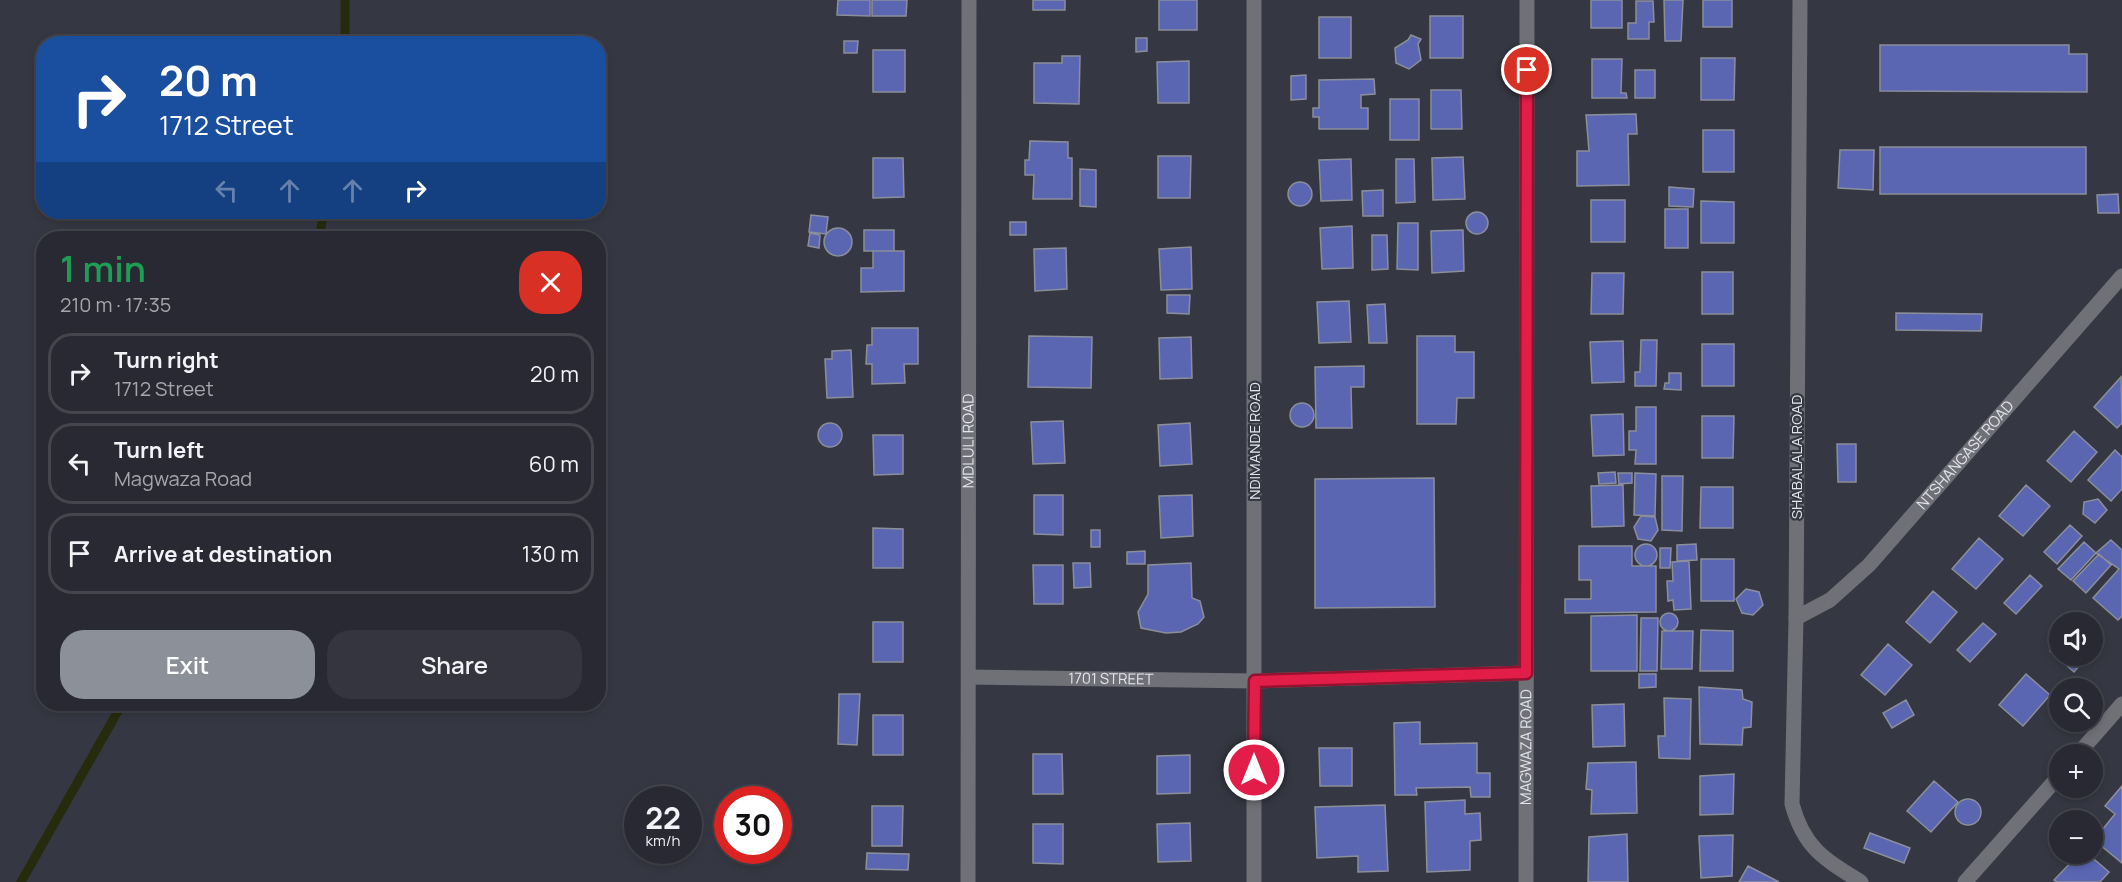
<!DOCTYPE html>
<meta charset="utf-8">
<style>
body{margin:0;font-family:Manrope,sans-serif;background:#34353e;color:#f1f3f6;height:100vh;display:flex;flex-direction:column;font-size:22px;white-space:nowrap}
*{box-sizing:border-box;margin:0}
p{font-size:20px;color:#a5a6ac}
.icon{flex:none;width:33px;height:33px;fill:none;stroke:currentColor;stroke-width:2;stroke-linecap:round;stroke-linejoin:round}
.map{position:relative;flex:1;overflow:hidden}
.sheet{position:absolute;left:36px;top:231px;width:570px;height:480px;display:flex;flex-direction:column;background:#282932;border-radius:24px;box-shadow:0 3px 9px #0003,0 0 0 2px #44454d}
.sheet>*{flex:none}
.guide{position:absolute;left:36px;top:36px;width:570px;height:183px;border-radius:24px;box-shadow:0 3px 9px #0003,0 0 0 2px #44454d;background:#1a4fa0;color:#fff;overflow:hidden}
.buttons{position:absolute;left:2049px;top:612px;display:grid;gap:12px}
.buttons a{display:grid;place-items:center;width:54px;height:54px;border-radius:50%;background:#282932;box-shadow:0 3px 9px #0003,0 0 0 2px #44454d;font-size:30px}
.speed{position:absolute;left:624px;top:786px;display:flex;gap:12px;font-size:30px;font-weight:700;text-align:center}
.speed>*{display:grid;place-content:center;width:78px;height:78px;border-radius:50%;background:#282932;box-shadow:0 3px 9px #0003,0 0 0 2px #44454d;line-height:1}
.speed small{font-size:15px;font-weight:400}
.speed .limit{border:9px solid #d22;background:#fff;color:#111}
.pin{position:absolute;display:grid;place-items:center;width:51px;height:51px;color:#fff;margin:-26px;border:3px solid #fff;border-radius:50%;box-shadow:0 2px 6px #0007}
.me{position:absolute;width:66px;margin:-33px;rotate:0deg;stroke-linejoin:round;filter:drop-shadow(0 0 4px #0008)}
.turn{display:flex;align-items:center;gap:21px;height:126px;padding:0 24px;font-size:27px}
.turn .icon{width:78px;height:78px;stroke-width:2.5}
.turn b{display:block;font-size:42px;line-height:51px}
.lanes{display:flex;align-items:center;height:57px;padding:0 24px;background:#0003;justify-content:center;gap:30px;direction:ltr}
.lanes .off{opacity:.35}
.round{display:grid;place-items:center;flex:none;width:63px;height:63px;border-radius:24px;background:#34353e}
.summary{display:flex;align-items:center;justify-content:space-between;height:102px;padding:0 24px}
h1{font-size:36px;font-weight:600;line-height:45px;color:#1e9e55}
.primary-button{display:flex;gap:12px;margin-top:auto;padding:12px 24px}
.primary-button a{flex:1;height:69px;border-radius:24px;background:#8c9099;color:#fff;font-size:24px;font-weight:600;line-height:69px;text-align:center}
.primary-button a+a{background:#34353e;color:#f1f3f6}
ul{padding:0;list-style:none}
li{display:flex;align-items:center;gap:18px;height:81px;margin:0 12px 9px;padding:0 12px;border:3px solid #44454d;border-radius:24px}
li div{flex:1}
li b{display:block;font-size:22px}
li em{font-style:normal}
.map>svg:first-child{display:block}
</style>
<div class="map">
<svg width="2122" height="882" viewBox="0 0 2122 882">
<rect width="100%" height="100%" fill="#353742"/>
<g fill="none" stroke-linecap="round" stroke-linejoin="round">
<path stroke="#262b0e" stroke-width="9" d="M345,0V44
M319,238L324,212
M21,882L122,704"/>
</g>
<path fill="#5a66b1" stroke="#8b8f9b" stroke-width="1.5" d="M838,0H870V16L837,15Z
M872,0H907L906,16H872Z
M1033,0H1065V10H1033Z
M1159,0H1197V30H1159Z
M1591,0H1622V28H1591Z
M1664,0H1683L1681,41H1665Z
M1703,0H1732V27H1703Z
M1636,1H1653L1654,22H1649V39H1628V23H1636Z
M1430,16H1463V58H1430Z
M1319,17H1351V58H1319Z
M1411,35L1421,39L1418,44L1421,60L1409,69L1396,63L1395,48L1408,40Z
M1136,38H1147V51L1136,52Z
M844,41H858L857,53H844Z
M1880,45H2069V54H2087V92L1880,91Z
M873,50H905V92H873Z
M1062,56H1080L1079,104L1034,103V63H1062Z
M1701,58H1735L1734,100H1701Z
M1592,59H1622L1621,93H1626L1627,98H1592Z
M1189,61V103H1158L1157,62Z
M1635,70H1655V98H1635Z
M1306,75V99L1291,100V76Z
M1374,79L1375,94L1361,95V108H1368V129H1319V117H1313V108H1319V80Z
M1431,90H1461L1462,129H1431Z
M1390,99H1419V140H1390Z
M1636,114L1637,134H1628L1629,185L1577,186V151H1589L1586,115Z
M1703,130H1734V172H1703Z
M1030,141L1068,142V158H1072V199H1033L1034,175H1025V160H1029Z
M1880,147H2086V194H1880Z
M1840,150H1874L1873,190L1838,188Z
M1158,156H1191L1190,198H1158Z
M1463,157L1465,199L1433,200L1432,158Z
M873,158H903L904,197L873,198Z
M1351,159L1352,200L1321,201L1319,160Z
M1396,159H1414L1415,202L1396,203Z
M1080,169L1096,170V207L1080,206Z
M1288 194a12 12 0 1 1 24 0a12 12 0 1 1-24 0Z
M1669,187L1694,189L1693,207L1669,206Z
M1383,190V216H1363L1362,191Z
M2118,194L2119,213H2098L2097,195Z
M1591,200H1625V242H1591Z
M1701,201L1734,202V243H1701Z
M1665,209H1688V248H1665Z
M1466 223a11 11 0 1 1 22 0a11 11 0 1 1-22 0Z
M811,215L828,217L826,234L809,232Z
M1010,222H1026V235H1010Z
M1398,223H1418V270L1397,269Z
M1352,226L1353,268L1322,269L1320,228Z
M824 242a14 14 0 1 1 28 0a14 14 0 1 1-28 0Z
M864,230H894V251H864Z
M1463,230L1464,271L1432,273L1431,231Z
M810,233L820,235L819,248L808,246Z
M1372,235H1387L1388,269L1372,270Z
M1191,247L1192,289L1161,290L1159,249Z
M1066,248L1067,289L1035,291L1034,249Z
M873,251H904V291L861,292V268H873Z
M1702,272H1733V314H1702Z
M1592,273H1624L1623,314H1591Z
M1167,295H1190L1189,314L1167,313Z
M1349,301L1351,342L1319,343L1317,302Z
M1385,304L1387,343H1369L1367,305Z
M1896,313L1982,314L1981,331L1896,330Z
M872,328H918V364H904L905,383L872,384V364H866L867,345H872Z
M1029,336L1092,337L1091,388L1028,387Z
M1417,336H1455V352H1474V398H1457L1456,424H1417Z
M1191,337L1192,378L1160,379L1159,338Z
M1641,340H1657L1656,386H1635V372H1640Z
M1623,341L1624,382L1592,383L1590,342Z
M1702,344H1734V386H1702Z
M851,350L853,397L827,398L825,359H832V351Z
M1364,366V387H1351L1352,428H1316L1315,367Z
M1669,373H1681V390L1664,389L1665,383H1669Z
M2121,377L2122,423L2117,428L2094,407Z
M1290 415a12 12 0 1 1 24 0a12 12 0 1 1-24 0Z
M1636,407H1656V464H1635L1636,450H1629V431H1636Z
M1623,414L1624,455L1593,456L1591,415Z
M1702,416H1734L1733,458H1702Z
M1063,421L1065,463L1033,464L1031,422Z
M818 435a12 12 0 1 1 24 0a12 12 0 1 1-24 0Z
M1190,423L1192,464L1160,466L1158,425Z
M2074,431L2097,452L2071,482L2047,461Z
M873,435H903V474L874,475Z
M1837,444H1856V482H1838Z
M2115,450L2122,457V489L2111,501L2088,480Z
M1615,472L1616,483L1599,484L1598,473Z
M1618,473H1632V483L1619,484Z
M1635,473L1656,474L1655,516L1634,515Z
M1662,476H1683L1682,531L1662,530Z
M1434,478L1435,607L1315,608V479Z
M1623,485L1624,526L1592,527L1591,486Z
M2026,485L2050,506L2023,536L1999,516Z
M1701,487H1733V528H1700Z
M1034,495H1063V535L1034,534Z
M1192,495L1193,536L1161,538L1159,496Z
M2098,499L2107,510L2095,523L2083,514L2084,502Z
M1641,516L1655,517L1658,530L1651,541L1638,539L1634,527Z
M2070,525L2082,536L2057,564L2044,552Z
M873,528L903,529V568H873Z
M1091,530H1100V547H1091Z
M1979,538L2003,559L1976,589L1952,569Z
M2111,540L2122,550V616L2118,620L2093,598L2119,569L2096,553Z
M2084,542L2096,553L2071,580L2058,569Z
M1696,544L1697,560L1677,561V545Z
M1635 555a11 11 0 1 1 22 0a11 11 0 1 1-22 0Z
M1579,546H1632V566H1656V612L1565,613V599H1591V580H1579Z
M1660,548H1671L1670,568H1660Z
M1145,551V564H1127V552Z
M2099,554L2111,565L2086,593L2073,581Z
M1701,559H1734V601H1701Z
M1689,561L1691,609L1674,610L1673,600L1668,601L1667,581H1673L1672,562Z
M1073,563H1090L1091,587L1074,588Z
M1191,563L1192,598L1200,601L1204,617L1198,624L1181,632L1166,633L1141,628L1138,612L1148,594V565Z
M1033,565H1063V604H1034Z
M2030,575L2042,586L2016,614L2004,603Z
M1746,589L1759,592L1763,605L1753,615L1742,613L1736,599Z
M1933,591L1957,612L1930,643L1906,622Z
M1660 622a9 9 0 1 1 18 0a9 9 0 1 1-18 0Z
M1637,615V671H1591V616Z
M1641,618H1658L1657,671H1640Z
M873,622H903V662H873Z
M1983,623L1996,634L1970,662L1957,650Z
M1701,630L1733,631V671H1700Z
M1662,631H1693L1692,669H1661Z
M2060,640V656H2088L2074,672L2050,651Z
M1888,644L1912,665L1885,695L1861,675Z
M1639,674H1656V687L1639,688Z
M2026,674L2050,695L2023,726L1999,705Z
M1699,687L1742,690L1743,699L1752,702L1751,727L1743,728L1742,745L1700,744Z
M839,694H860L857,745L838,744Z
M1664,698L1691,699L1690,759L1659,758L1658,736H1665Z
M1906,700L1914,715L1892,728L1883,713Z
M1624,704L1625,746L1593,747L1592,705Z
M873,715H903V755H873Z
M1420,722V744L1477,743V773H1490V797H1471L1470,787L1416,788L1417,795H1395L1394,723Z
M1319,748H1352V786H1320Z
M1033,754H1062L1063,794H1033Z
M1190,755V793L1157,794V756Z
M1636,762L1637,813L1591,814L1592,790L1586,789L1588,763Z
M1734,774L1733,814L1700,815V776Z
M1934,781L1958,802L1931,832L1907,811Z
M2122,786V863L2094,840L2115,814L2105,806Z
M1955 812a13 13 0 1 1 26 0a13 13 0 1 1-26 0Z
M1465,800V814L1480,813L1481,840L1470,841V870L1427,872L1425,802Z
M1385,805L1388,871L1358,872V856L1317,858L1315,807Z
M872,806H903L902,846H872Z
M1190,823L1191,861L1158,862L1157,824Z
M1033,824H1063V864L1033,863Z
M1870,833L1910,848L1904,863L1864,848Z
M1627,834L1628,882H1588L1589,837Z
M1733,835L1732,876L1701,878L1699,836Z
M867,853L909,854L908,870L866,869Z
M2079,854H2088L2109,872L2100,882H2057L2054,880Z
M1748,866L1779,882H1739Z"/>
<g fill="none" stroke-linecap="round" stroke-linejoin="round">
<g stroke="#6f7176" stroke-width="15">
<path d="M1800,0L1796,618L1792,804C1804,848 1824,859 1861,882"/>
<path id="s1" d="M1796,618L1830,600L1869,565L2122,276"/>
<path id="s2" d="M969,677L1255,681L1526,673"/>
<path d="M2078,754L2122,704"/>
<path id="s3" d="M968,882L969,0"/>
<path d="M1254,882V0"/>
<path id="s4" d="M1526,882L1527,0"/>
<path d="M1965,882L2060,775"/>
</g>
</g>
<g fill="none" stroke-linecap="round" stroke-linejoin="round">
<g stroke="#92132f" stroke-width="15">
<path id="route" d="M1254,770L1255,681L1526,673L1527,70"/>
</g>
<use href="#route" stroke="#e11d48" stroke-width="10"/>
</g>
<g text-anchor="middle" stroke-width="4.5" stroke-linejoin="round" paint-order="stroke">
<g font-size="15" fill="#e2e4eb" stroke="#353742">
<text dy="5" stroke="none"><textPath href="#s3" startOffset="441">MDLULI ROAD</textPath></text>
<text transform="translate(1255 441) rotate(-90)" y="5">NDIMANDE ROAD</text>
<text dy="5" stroke="none"><textPath href="#s1" startOffset="237">NTSHANGASE ROAD</textPath></text>
<text transform="translate(1797 457) rotate(-90)" y="5">SHABALALA ROAD</text>
<text dy="5" stroke="none"><textPath href="#s2" startOffset="142">1701 STREET</textPath></text>
<text dy="5" stroke="none"><textPath href="#s4" startOffset="135">MAGWAZA ROAD</textPath></text>
</g>
</g>
</svg>
<div class="buttons">
<a><svg class="icon" aria-label="sound" viewBox="0 0 24 24"><path d="M4 9h4l5-4v14l-5-4H4zM17 9q2 3 0 6"/></svg></a>
<a><svg class="icon" aria-label="search" viewBox="0 0 24 24"><circle cx="10" cy="10" r="6"/><path d="M15 15l6 6"/></svg></a>
<a>+</a>
<a>−</a>
</div>
<div class="speed"><div>22<small>km/h</small></div><div class="limit">30</div></div>
<div class="pin" style="left:1527px;top:70px;background:#d93025"><svg class="icon" aria-label="arrive" viewBox="0 0 24 24"><path d="M6 21V4h12l-3 4 3 4H6"/></svg></div>
<svg class="me" style="left:1254px;top:770px" viewBox="-20 -20 40 40"><circle r="17" fill="#e11d48" stroke="#fff" stroke-width="3"/><path d="M0-11L8 9 0 5-8 9z" fill="#fff"/></svg>
<div class="guide">
<div class="turn"><svg class="icon" aria-label="right" viewBox="0 0 24 24"><path d="M7 20v-9h11M14 6l5 5-5 5"/></svg><div><b>20 m</b>1712 Street</div></div>
<div class="lanes"><svg class="icon off" aria-label="left" viewBox="0 0 24 24"><path d="M17 20v-9H6M10 6l-5 5 5 5"/></svg><svg class="icon off" aria-label="ahead" viewBox="0 0 24 24"><path d="M12 20V5M6 11l6-6 6 6"/></svg><svg class="icon off" aria-label="ahead" viewBox="0 0 24 24"><path d="M12 20V5M6 11l6-6 6 6"/></svg><svg class="icon" aria-label="right" viewBox="0 0 24 24"><path d="M7 20v-9h11M14 6l5 5-5 5"/></svg></div>
</div>
<section class="sheet">
<div class="summary"><div><h1>1 min</h1><p>210 m · 17:35</p></div><a class="round" style="background:#d93025;color:#fff"><svg class="icon" aria-label="close" viewBox="0 0 24 24"><path d="M6 6l12 12M18 6L6 18"/></svg></a></div>
<ul>
<li><svg class="icon" aria-label="right" viewBox="0 0 24 24"><path d="M7 20v-9h11M14 6l5 5-5 5"/></svg><div><b>Turn right</b><p>1712 Street</p></div><em>20 m</em></li>
<li><svg class="icon" aria-label="left" viewBox="0 0 24 24"><path d="M17 20v-9H6M10 6l-5 5 5 5"/></svg><div><b>Turn left</b><p>Magwaza Road</p></div><em>60 m</em></li>
<li><svg class="icon" aria-label="arrive" viewBox="0 0 24 24"><path d="M6 21V4h12l-3 4 3 4H6"/></svg><div><b>Arrive at destination</b></div><em>130 m</em></li>
</ul>
<div class="primary-button"><a>Exit</a><a>Share</a></div>
</section>
</div>
